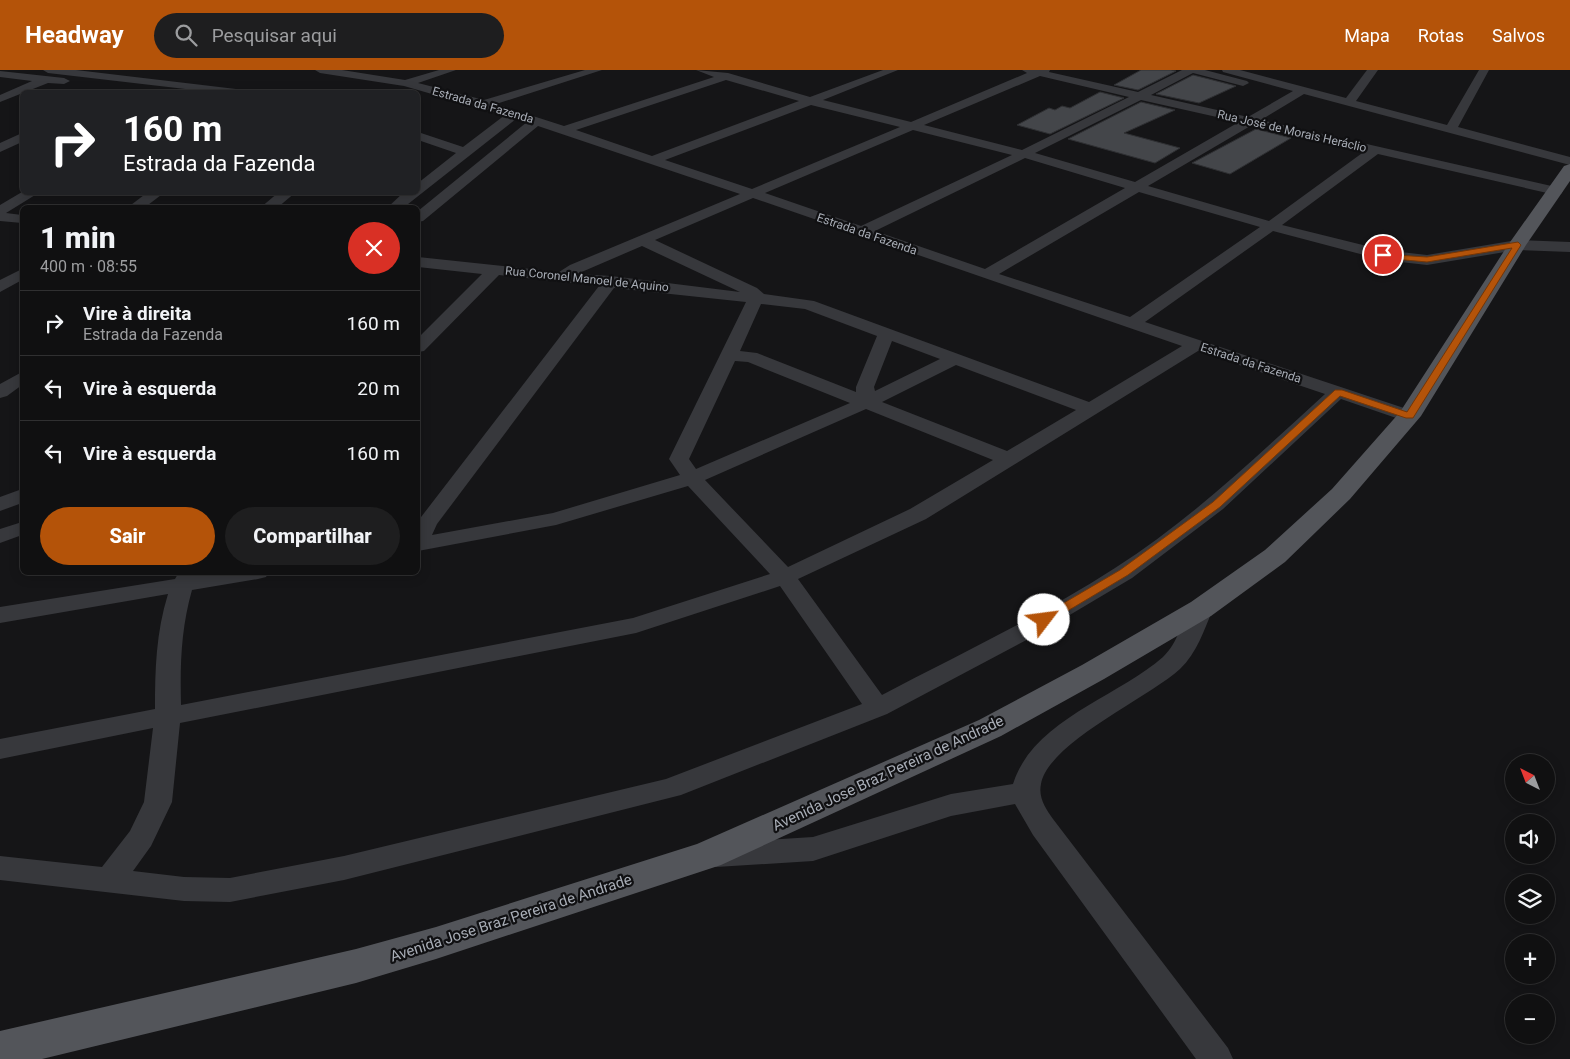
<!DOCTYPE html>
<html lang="pt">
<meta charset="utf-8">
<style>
body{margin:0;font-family:Roboto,sans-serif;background:#1e1e1f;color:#f1f3f6;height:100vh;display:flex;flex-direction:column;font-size:19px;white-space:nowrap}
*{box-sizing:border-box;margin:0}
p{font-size:16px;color:#9c9d9f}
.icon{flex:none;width:28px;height:28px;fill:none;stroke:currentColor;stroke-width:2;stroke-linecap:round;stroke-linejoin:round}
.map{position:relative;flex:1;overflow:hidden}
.drawer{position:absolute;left:20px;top:135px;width:400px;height:370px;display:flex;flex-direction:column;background:#101011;border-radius:8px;box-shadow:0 2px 12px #0003,0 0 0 1px #303031}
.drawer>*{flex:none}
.top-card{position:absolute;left:20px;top:20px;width:400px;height:105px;border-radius:8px;box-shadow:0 2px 12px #0003,0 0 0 1px #303031;background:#202124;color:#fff;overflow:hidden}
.needle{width:32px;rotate:318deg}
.tools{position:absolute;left:1505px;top:684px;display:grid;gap:10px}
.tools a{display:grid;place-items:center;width:50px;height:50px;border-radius:50%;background:#101011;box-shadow:0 2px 12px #0003,0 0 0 1px #303031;font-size:25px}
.pin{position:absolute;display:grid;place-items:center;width:42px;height:42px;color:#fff;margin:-21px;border:2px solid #fff;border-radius:50%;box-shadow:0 1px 5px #0007}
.me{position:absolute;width:55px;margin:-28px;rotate:60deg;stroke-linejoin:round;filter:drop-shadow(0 0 4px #0008)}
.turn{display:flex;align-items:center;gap:18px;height:105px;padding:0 20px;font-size:22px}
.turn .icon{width:65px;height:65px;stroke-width:2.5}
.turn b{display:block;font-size:35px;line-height:42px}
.round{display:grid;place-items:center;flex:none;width:52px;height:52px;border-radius:26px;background:#1e1e1f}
.summary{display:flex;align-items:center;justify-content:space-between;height:85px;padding:0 20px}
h1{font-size:30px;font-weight:800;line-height:38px}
.button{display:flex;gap:10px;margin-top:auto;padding:10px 20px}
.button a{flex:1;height:58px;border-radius:30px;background:#b45309;color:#fff;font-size:20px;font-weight:800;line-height:58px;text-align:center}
.button a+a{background:#1e1e1f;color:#f1f3f6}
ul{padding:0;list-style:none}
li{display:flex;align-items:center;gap:15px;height:65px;padding:0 20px;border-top:1px solid #303031}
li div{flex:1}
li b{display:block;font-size:19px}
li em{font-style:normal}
header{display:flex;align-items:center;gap:30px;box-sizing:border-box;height:70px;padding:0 25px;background:#b45309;color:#fff}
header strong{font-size:24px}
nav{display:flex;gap:28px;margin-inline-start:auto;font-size:18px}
.search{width:350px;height:45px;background:#1e1e1f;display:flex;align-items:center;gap:12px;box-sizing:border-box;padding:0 18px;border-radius:28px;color:#9c9d9f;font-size:19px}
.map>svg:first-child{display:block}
</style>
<header>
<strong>Headway</strong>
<div class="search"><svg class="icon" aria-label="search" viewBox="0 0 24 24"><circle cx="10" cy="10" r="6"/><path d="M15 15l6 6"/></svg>Pesquisar aqui</div>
<nav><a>Mapa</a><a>Rotas</a><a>Salvos</a></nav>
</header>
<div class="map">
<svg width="1570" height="989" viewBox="0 0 1570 989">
<rect width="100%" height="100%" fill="#151517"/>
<path fill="#44464a" stroke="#2f3033" d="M1141,0H1171L1176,1L1138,20L1114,15Z
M1193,5L1209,9L1236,16L1199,33L1156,24Z
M1100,22L1124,28L1050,64L1017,55L1049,38L1055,40L1062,36L1070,38Z
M1141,32L1175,40L1124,63L1180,78L1155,93L1068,69Z
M1256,59L1291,68L1230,104L1192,93Z"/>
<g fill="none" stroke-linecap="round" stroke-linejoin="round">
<path fill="#37383c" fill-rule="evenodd" d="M43,0H76L236,19L242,22H211L48,3Z
M315,0H342L405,10L439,0H456L418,13L484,30L585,0H602L496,34L564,56L714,7L696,0L728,3L810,27L883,0H898L823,30L911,52L1027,3L1022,0H1050L1049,2L1138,22L1182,0H1205L1247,11L1249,13L1243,16L1193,3L1151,25L1248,47L1293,21L1223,2L1222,0H1240L1346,28L1367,0H1378L1356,31L1447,55L1479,0H1489L1458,57L1570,87V95L1304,24L1261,50L1556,117L1563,121L1561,124L1556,125L1378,84L1282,155L1383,180L1427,185L1517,170L1570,172V182L1517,180L1427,195L1383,190L1273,161L1145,252L1416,342L1419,346L1416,350H1402L1341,329L1223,439L1132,508L1036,565L887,644L681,725L344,810L230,832L184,831L0,810V786L102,797L130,761L144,732L153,658L0,689V669L155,639C155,599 156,563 168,524L0,553V537L175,509L179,502H202L201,504L269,502L266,507L258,509L192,520C181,559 180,594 181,635L633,548L770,504L688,416L556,455L418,481V451L599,216L499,205L424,281L418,282V268L482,204L418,197V187L559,202L570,195L740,124L538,56L423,151L418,152V141L527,52L516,49L403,138H387L404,122H418V113L456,83L418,70V62L463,77L505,45L404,16L320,3ZM1040,6L1129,27L1022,80L924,55ZM726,10L799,31L652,86L576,60ZM1141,30L1239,52L1135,112L1035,83ZM811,35L900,57L752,119L665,90ZM1252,55L1365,81L1269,151L1148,116ZM913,60L1012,85L861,156L765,123ZM1025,88L1125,118L985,199L875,161ZM1139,122L1260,157L1130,247L999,204ZM753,128L1182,276L1089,332L814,231L764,224L757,218L655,170ZM642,176L740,222L611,206L577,204ZM614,218L746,232L669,389L680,405L553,443L432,465L437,454ZM761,234L805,239L877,266L856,317V322L757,283L740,281ZM892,271L940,289L875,321L874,317ZM1198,281L1325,324C1258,385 1192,449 1115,498C1041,546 960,584 882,625L798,509L926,449ZM735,291L748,292L850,333L696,399L689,389ZM956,295L1076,340L1007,381L882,332ZM866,339L993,390L910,439L788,497L705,410ZM780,516L862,634L666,709L344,786L230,808L184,807L133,801L151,776L172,732L180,653L636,563Z
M0,1L64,8L70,11L64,14L48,13L0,32V25L32,11L0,7Z
M22,63V72L0,82V73Z
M22,122H40L6,143L22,145V153L0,151V135Z
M148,122H165L144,138H127Z
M279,122H296L277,138H260Z
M22,199V210L0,222V210Z
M22,302V315L7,326L0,328V314Z
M22,419V433L0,441V427Z
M22,452V465L0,473V459Z
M1201,531L1209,534L1213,539C1204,560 1197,583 1180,599C1148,628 1048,673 1041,714C1038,728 1046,739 1053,749L1228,978L1233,989H1196L1033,765L1015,734L951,746L813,791L716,797L706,793L701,785L706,777L716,773L813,767L951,724L1013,714C1033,650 1116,628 1163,587C1179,572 1181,551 1193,534Z"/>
<path fill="#53555a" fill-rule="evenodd" d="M1570,94V111L1526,175L1421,346L1350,429L1285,492L1211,546L1104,609L1001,666L721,795L436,889L356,913L42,989H0V961L356,879L436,857L697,774L979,650L1082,595L1191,532L1265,480L1332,419L1400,342L1508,175L1564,96Z"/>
</g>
<path fill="#b45309" stroke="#753606" d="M1518,172L1521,175L1413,348H1406L1340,326L1220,437L1128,505L1049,552H1040L1038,550L1040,547L1120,500L1213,432L1335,320H1342L1407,342L1512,178L1427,192L1383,188L1379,185L1380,184L1427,187Z"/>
<g text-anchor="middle" stroke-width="4.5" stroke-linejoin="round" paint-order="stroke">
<g font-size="12" fill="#a8adb6" stroke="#101012">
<text transform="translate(483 35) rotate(16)" y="4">Estrada da Fazenda</text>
<text transform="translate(1292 61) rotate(13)" y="4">Rua José de Morais Heráclio</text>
<text transform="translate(867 164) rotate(19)" y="4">Estrada da Fazenda</text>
<text transform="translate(587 209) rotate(6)" y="4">Rua Coronel Manoel de Aquino</text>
<text transform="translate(1251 293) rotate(18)" y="4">Estrada da Fazenda</text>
</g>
<g font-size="15" fill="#a8adb6" stroke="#101012">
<text transform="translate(888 703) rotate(-25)" y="5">Avenida Jose Braz Pereira de Andrade</text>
<text transform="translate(511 848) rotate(-18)" y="5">Avenida Jose Braz Pereira de Andrade</text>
</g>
</g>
</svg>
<div class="tools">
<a><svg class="needle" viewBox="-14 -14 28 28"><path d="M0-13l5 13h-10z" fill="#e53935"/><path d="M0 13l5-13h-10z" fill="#9c9d9f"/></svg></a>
<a><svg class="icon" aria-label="sound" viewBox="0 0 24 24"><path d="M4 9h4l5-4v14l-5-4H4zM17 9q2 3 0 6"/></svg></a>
<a><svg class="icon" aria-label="layers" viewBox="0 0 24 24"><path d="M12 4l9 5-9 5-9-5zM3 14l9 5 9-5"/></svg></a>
<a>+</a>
<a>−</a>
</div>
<div class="pin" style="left:1383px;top:185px;background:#d93025"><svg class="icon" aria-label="arrive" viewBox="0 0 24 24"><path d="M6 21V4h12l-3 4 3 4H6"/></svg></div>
<svg class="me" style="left:1044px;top:550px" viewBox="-20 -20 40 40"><circle r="19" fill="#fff"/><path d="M0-13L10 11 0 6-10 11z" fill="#b45309"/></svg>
<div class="top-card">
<div class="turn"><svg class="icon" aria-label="right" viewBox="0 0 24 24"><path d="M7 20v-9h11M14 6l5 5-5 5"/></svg><div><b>160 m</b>Estrada da Fazenda</div></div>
</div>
<section class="drawer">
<div class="summary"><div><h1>1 min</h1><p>400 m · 08:55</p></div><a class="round" style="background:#d93025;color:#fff"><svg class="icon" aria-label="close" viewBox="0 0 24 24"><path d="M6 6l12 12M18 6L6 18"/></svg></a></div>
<ul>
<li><svg class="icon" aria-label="right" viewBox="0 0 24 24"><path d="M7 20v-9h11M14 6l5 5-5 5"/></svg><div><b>Vire à direita</b><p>Estrada da Fazenda</p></div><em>160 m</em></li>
<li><svg class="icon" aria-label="left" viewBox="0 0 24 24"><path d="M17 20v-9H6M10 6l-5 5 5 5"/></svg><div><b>Vire à esquerda</b></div><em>20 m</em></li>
<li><svg class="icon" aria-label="left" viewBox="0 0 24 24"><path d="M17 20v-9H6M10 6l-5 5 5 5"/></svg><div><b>Vire à esquerda</b></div><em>160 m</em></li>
</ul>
<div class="button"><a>Sair</a><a>Compartilhar</a></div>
</section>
</div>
